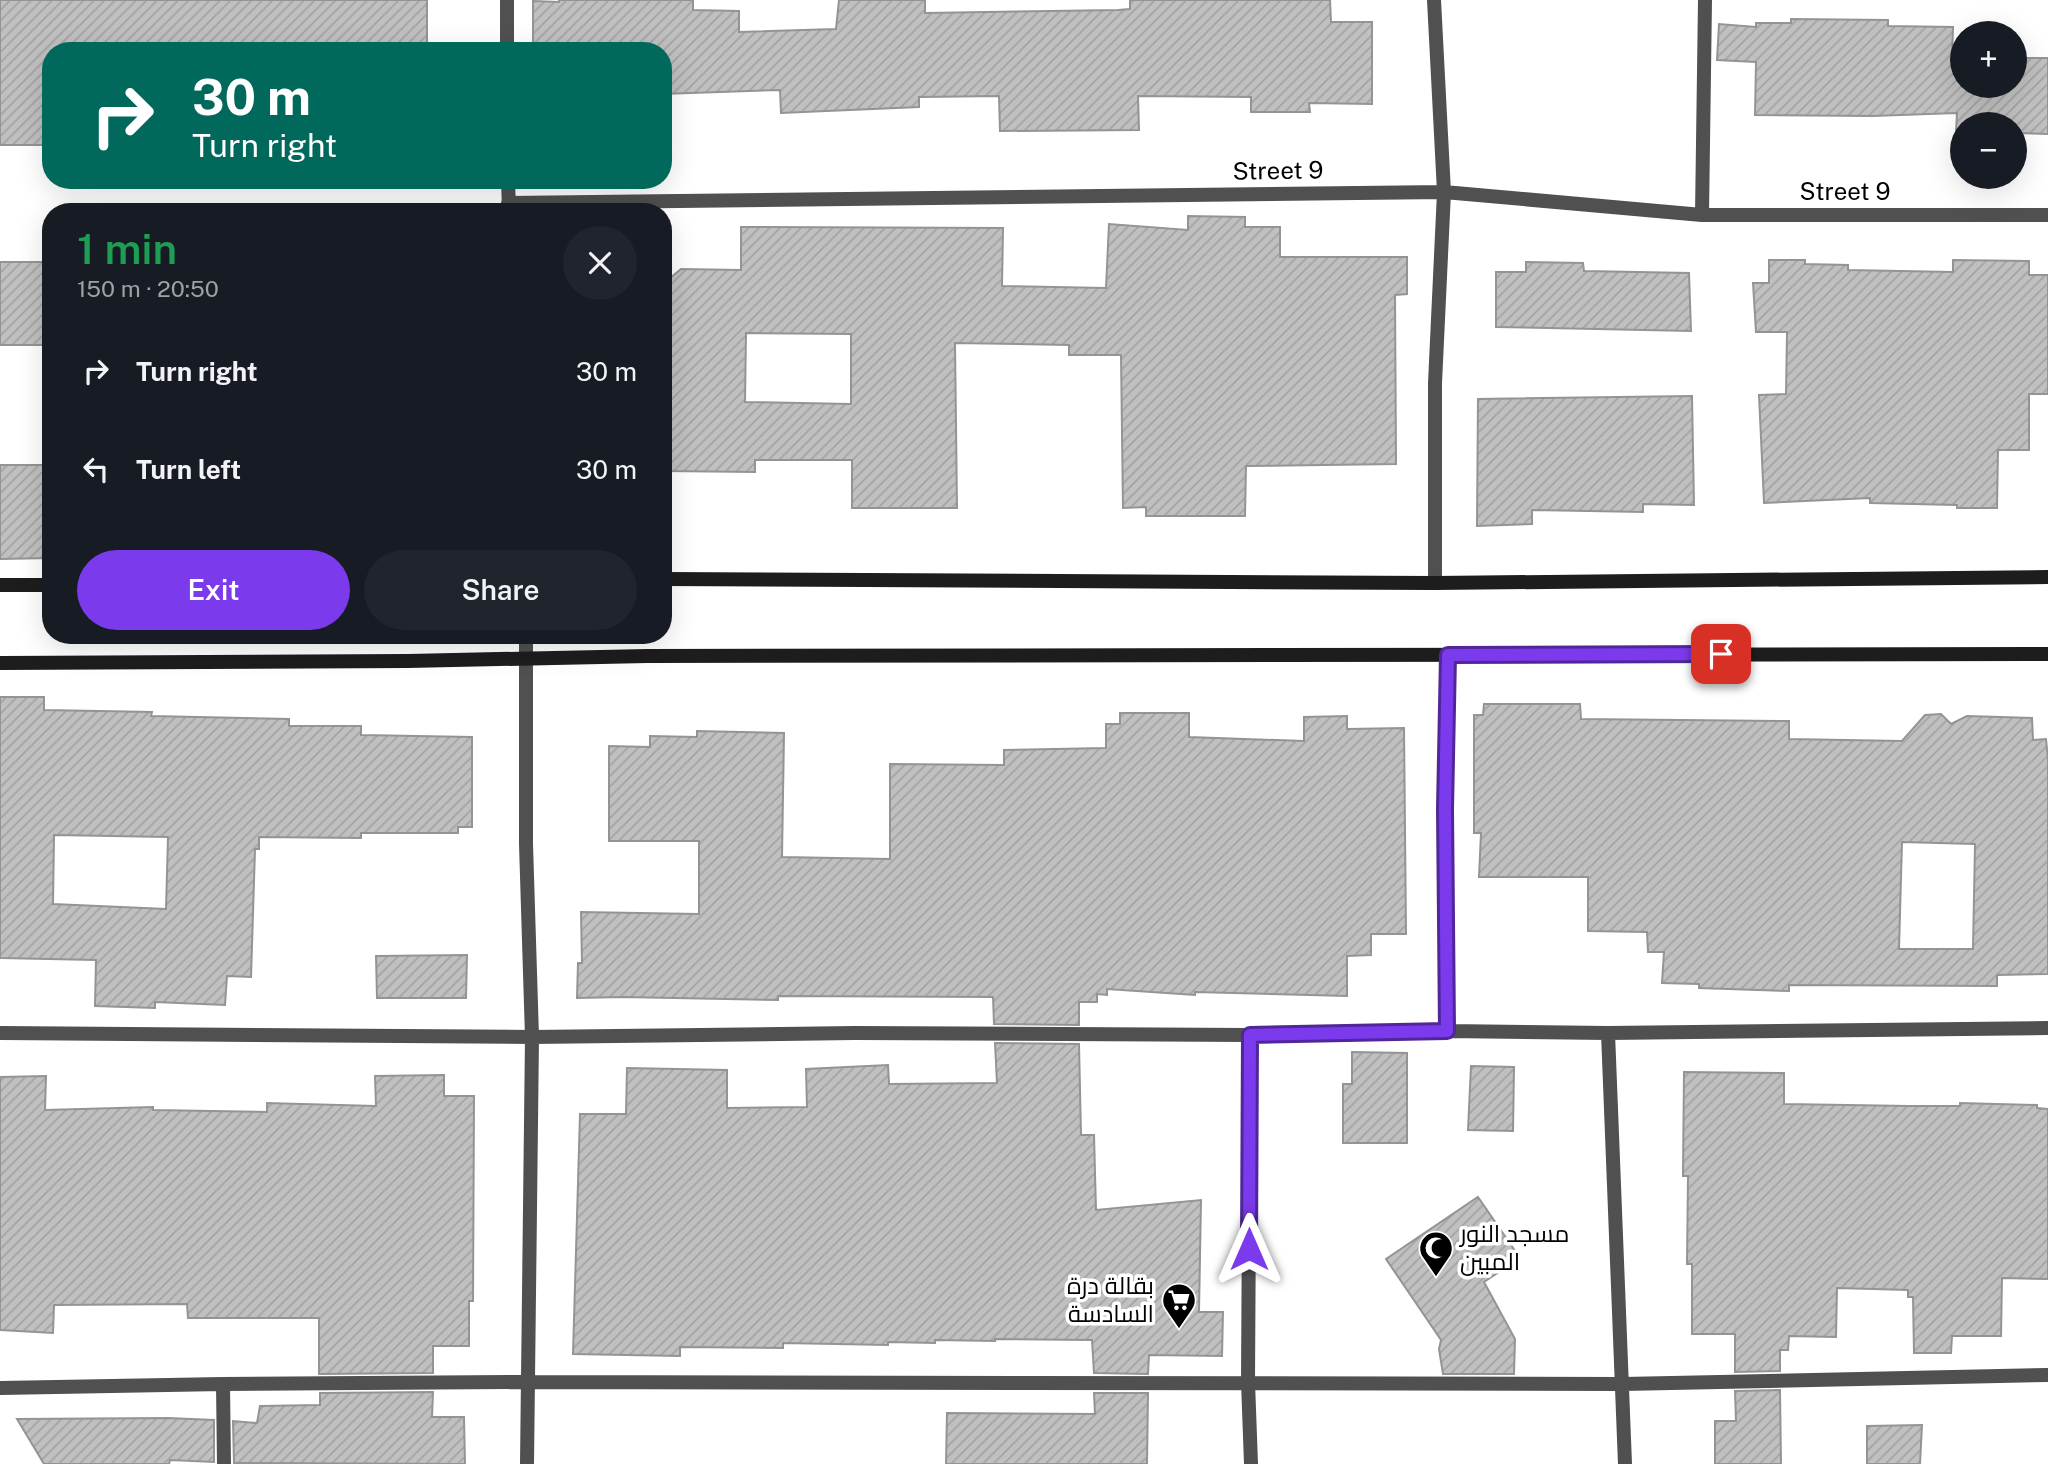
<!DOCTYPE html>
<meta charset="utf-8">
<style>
body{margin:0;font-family:"Public Sans",Cairo,sans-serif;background:#20242c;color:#f1f3f6;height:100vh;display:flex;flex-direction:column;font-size:26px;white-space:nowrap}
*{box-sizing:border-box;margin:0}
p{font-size:23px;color:#9ea1a6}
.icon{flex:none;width:38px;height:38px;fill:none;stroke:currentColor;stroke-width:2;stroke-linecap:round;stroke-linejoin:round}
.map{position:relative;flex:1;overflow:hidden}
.panel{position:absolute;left:42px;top:203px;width:630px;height:441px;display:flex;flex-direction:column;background:#171b24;border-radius:28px;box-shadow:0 7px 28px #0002}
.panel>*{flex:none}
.banner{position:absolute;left:42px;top:42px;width:630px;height:147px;border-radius:28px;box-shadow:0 7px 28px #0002;background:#00695c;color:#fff;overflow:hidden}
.controls{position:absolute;left:1950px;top:21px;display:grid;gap:14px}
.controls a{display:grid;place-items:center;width:77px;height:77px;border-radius:50%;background:#171b24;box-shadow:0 7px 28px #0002;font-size:35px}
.pin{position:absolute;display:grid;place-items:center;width:60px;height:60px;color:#fff;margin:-30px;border-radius:14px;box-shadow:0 4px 10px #0006}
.me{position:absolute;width:77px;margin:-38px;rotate:0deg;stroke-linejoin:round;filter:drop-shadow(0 0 5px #0008)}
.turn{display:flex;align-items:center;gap:24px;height:147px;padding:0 35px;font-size:32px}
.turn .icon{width:91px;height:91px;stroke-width:2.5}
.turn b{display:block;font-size:49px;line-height:60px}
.round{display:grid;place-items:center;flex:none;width:74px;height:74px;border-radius:37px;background:#20242c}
.head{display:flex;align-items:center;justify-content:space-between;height:119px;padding:0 35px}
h1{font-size:42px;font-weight:600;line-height:52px;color:#1e9e55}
.cta{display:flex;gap:14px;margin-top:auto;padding:14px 35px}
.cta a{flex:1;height:80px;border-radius:42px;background:#7c3aed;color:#fff;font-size:28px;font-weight:600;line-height:80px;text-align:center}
.cta a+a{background:#20242c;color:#f1f3f6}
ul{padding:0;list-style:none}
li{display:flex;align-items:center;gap:21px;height:98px;padding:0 35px}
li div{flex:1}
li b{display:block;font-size:26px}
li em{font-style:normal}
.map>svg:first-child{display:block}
</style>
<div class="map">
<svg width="2048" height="1464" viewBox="0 0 2048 1464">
<defs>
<pattern id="building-hatch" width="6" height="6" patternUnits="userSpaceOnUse" patternTransform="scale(1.75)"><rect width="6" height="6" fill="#c0c0c0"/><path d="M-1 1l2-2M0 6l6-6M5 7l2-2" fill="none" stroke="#a3a3a3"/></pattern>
</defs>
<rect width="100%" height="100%" fill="#fff"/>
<path fill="url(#building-hatch)" stroke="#949494" stroke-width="2" fill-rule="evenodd" d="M0,0H427V51H51V145H0Z
M559,0H693V10L739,11V32L836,29L839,0H925V13L1118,10L1130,9V0H1330L1331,22H1372V104L1309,103L1310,112H1251V97L1138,96L1139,130L1000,131L999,96L919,97V107L781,113L780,90L663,94V51H533V1L559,2Z
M1791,19L1888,20V26L1953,27L1952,58H1962V86H2014V58H2048V134L2014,133V124H1962V132H1956L1957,113L1872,116L1755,115L1756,62L1717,60L1719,24L1756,27V23H1791Z
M1188,216L1245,217V227H1280V257H1407V294L1395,295L1396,464L1246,466L1245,516H1146V507L1123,508L1121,355H1069V345L955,343L957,508H852V460H755V472L663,471V284L681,269L741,270V227L1003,228L1002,286L1106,288L1109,224L1188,230ZM746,333L851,334V404L745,402Z
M1769,260H1805V264L1848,265V270L1953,272V260L2029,261V275H2048V394H2029V450H1998L1997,508H1957V505L1870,503V498L1764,503L1759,395L1786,394L1787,332H1756L1753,283H1769Z
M0,262H51V345H0Z
M1526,262L1583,263L1584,271L1689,273L1691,331L1496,327V272H1526Z
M1692,396L1694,505L1643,504V512L1532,510V524L1477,526L1478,399Z
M0,465H51V558L0,559Z
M0,697H44V710L152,712L151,716L289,719V726H361V735L472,737V827H458V833H361V838L259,837V849H255L251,977L227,976L225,1005L155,1002V1008L95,1006L96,960L0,958ZM54,835L168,837L166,909L53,904Z
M1484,704H1580L1581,719L1789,721V739L1902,741L1925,715L1941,714L1951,724L1967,716L2032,718L2033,740L2046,739L2048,759V974L1997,975V986L1789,985V991L1699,988V984L1662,983L1664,952H1648L1647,932L1588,931V877H1479L1481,833H1474V715H1483ZM1902,842L1975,844L1973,949H1899Z
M1120,713H1189V737L1304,741V717L1347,716V729L1404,728L1406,934H1371V955L1347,956V996L1195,992V995L1107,989V995L1097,994V1002H1079V1025L994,1024L993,997L778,996V1000L623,997L577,998L578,963H582L581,912L699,914V841H609V746L650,747V736L697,737V731L784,733L782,857L890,859V764L1004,765V750L1106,748V724H1120Z
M467,955L466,998H377L376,956Z
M995,1043L1079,1044L1081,1135H1094L1096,1210L1201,1200L1199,1312H1223L1222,1356L1149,1355L1148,1374L1094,1373L1092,1340L995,1339V1341L935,1340V1343L888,1342V1345L783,1343V1348L680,1347V1356L573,1354L580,1114H626L627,1068L727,1070V1108L807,1107L806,1069L888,1065L889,1084L997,1083Z
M1352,1052L1407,1053V1143H1343V1084H1352Z
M1471,1066L1514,1067L1513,1131L1468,1130Z
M1684,1072L1784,1073V1104L1910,1106H1960V1103L2037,1105V1108L2048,1109V1279L2002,1278L2001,1336H1952L1951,1353H1914L1913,1297H1908V1290L1837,1288L1836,1337L1789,1336L1788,1350H1780V1371L1735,1372V1334H1692V1264H1687L1688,1176H1683Z
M444,1075V1096H474L473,1301H469V1346H433V1373L319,1374V1318H188L187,1304L54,1305L53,1333L0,1330V1077L46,1076L45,1110L153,1107V1110L267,1112V1103L376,1106L375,1076Z
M1478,1197L1520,1258L1484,1282L1515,1339L1514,1374H1443L1439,1349L1441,1340L1386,1259Z
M1780,1390L1781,1464H1715V1421H1736L1735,1391Z
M433,1392L432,1417H464L465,1464L234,1463L233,1421L257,1423L260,1406L320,1405V1393Z
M1094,1393H1148L1147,1464H946L947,1413L1095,1414Z
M168,1418L214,1420V1462L170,1460L169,1464H44L17,1419Z
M1922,1425L1920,1464H1867V1426Z"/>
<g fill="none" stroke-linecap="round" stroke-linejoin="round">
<path stroke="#505050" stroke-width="14" d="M507,0V51
M1434,0L1444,192L1435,383V583
M508,180L509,210
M508,203L1444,192L1702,215H2048
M1702,215L1705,0
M526,635V844L532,1037L527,1464
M1447,1031L1445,809L1448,655
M0,1033L532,1037L855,1033L1250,1035L1447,1031L1608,1033L2048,1028
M1608,1033L1625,1464
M1250,1035L1248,1382L1251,1464
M223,1384L224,1464
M0,1388L223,1384L527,1382L1623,1384L2048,1375"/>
<path stroke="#1d1d1d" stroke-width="14" d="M663,579L1435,583L2048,577
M0,585H51
M0,663L408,661L647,656L2048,654"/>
</g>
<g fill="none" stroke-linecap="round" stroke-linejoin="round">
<g stroke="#51269a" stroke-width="18">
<path id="route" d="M1249,1249L1250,1035L1447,1031L1445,809L1448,655L1721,654"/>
</g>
<use href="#route" stroke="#7c3aed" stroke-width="12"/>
</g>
<defs>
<g id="mosque-pin" transform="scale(1.75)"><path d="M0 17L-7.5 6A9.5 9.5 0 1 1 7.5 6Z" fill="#000" stroke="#fff"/><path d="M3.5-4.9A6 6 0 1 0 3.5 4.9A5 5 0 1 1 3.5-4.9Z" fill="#fff"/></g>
<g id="supermarket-pin" transform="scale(1.75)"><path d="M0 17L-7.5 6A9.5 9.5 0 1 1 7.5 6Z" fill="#000" stroke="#fff"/><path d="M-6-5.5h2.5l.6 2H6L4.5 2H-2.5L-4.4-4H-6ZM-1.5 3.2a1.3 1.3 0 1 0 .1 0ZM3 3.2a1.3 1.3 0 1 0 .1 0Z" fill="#fff"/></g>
</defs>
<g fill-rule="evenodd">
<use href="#mosque-pin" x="1436" y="1248"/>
<use href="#supermarket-pin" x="1179" y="1300"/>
</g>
<g text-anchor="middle" stroke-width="7" stroke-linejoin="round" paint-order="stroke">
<g font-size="24" fill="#000" stroke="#fff">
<text transform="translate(1278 171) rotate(-1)" y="8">Street 9</text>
<text x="1845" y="200">Street 9</text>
</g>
<g font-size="24" fill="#000" stroke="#fff" text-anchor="start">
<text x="1460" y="1242">مسجد النور<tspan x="1460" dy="28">المبين</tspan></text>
<text x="1154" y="1294" text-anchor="end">بقالة درة<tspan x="1154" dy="28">السادسة</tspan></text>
</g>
</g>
</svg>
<div class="controls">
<a>+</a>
<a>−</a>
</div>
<div class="pin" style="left:1721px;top:654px;background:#d93025"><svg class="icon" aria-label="arrive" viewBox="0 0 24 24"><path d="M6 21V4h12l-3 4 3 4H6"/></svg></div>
<svg class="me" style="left:1249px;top:1249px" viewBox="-20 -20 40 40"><path d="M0-17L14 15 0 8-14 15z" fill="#7c3aed" stroke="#fff" stroke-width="4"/></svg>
<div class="banner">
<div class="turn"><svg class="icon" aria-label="right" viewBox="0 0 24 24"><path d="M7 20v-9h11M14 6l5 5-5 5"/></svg><div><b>30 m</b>Turn right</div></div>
</div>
<section class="panel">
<div class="head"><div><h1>1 min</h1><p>150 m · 20:50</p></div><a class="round"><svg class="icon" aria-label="close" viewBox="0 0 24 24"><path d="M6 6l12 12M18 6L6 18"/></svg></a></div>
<ul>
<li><svg class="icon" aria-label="right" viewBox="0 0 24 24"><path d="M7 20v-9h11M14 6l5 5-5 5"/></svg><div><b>Turn right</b></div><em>30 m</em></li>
<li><svg class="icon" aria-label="left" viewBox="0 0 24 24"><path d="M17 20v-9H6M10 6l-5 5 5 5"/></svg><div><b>Turn left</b></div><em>30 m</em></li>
</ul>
<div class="cta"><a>Exit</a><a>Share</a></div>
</section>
</div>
